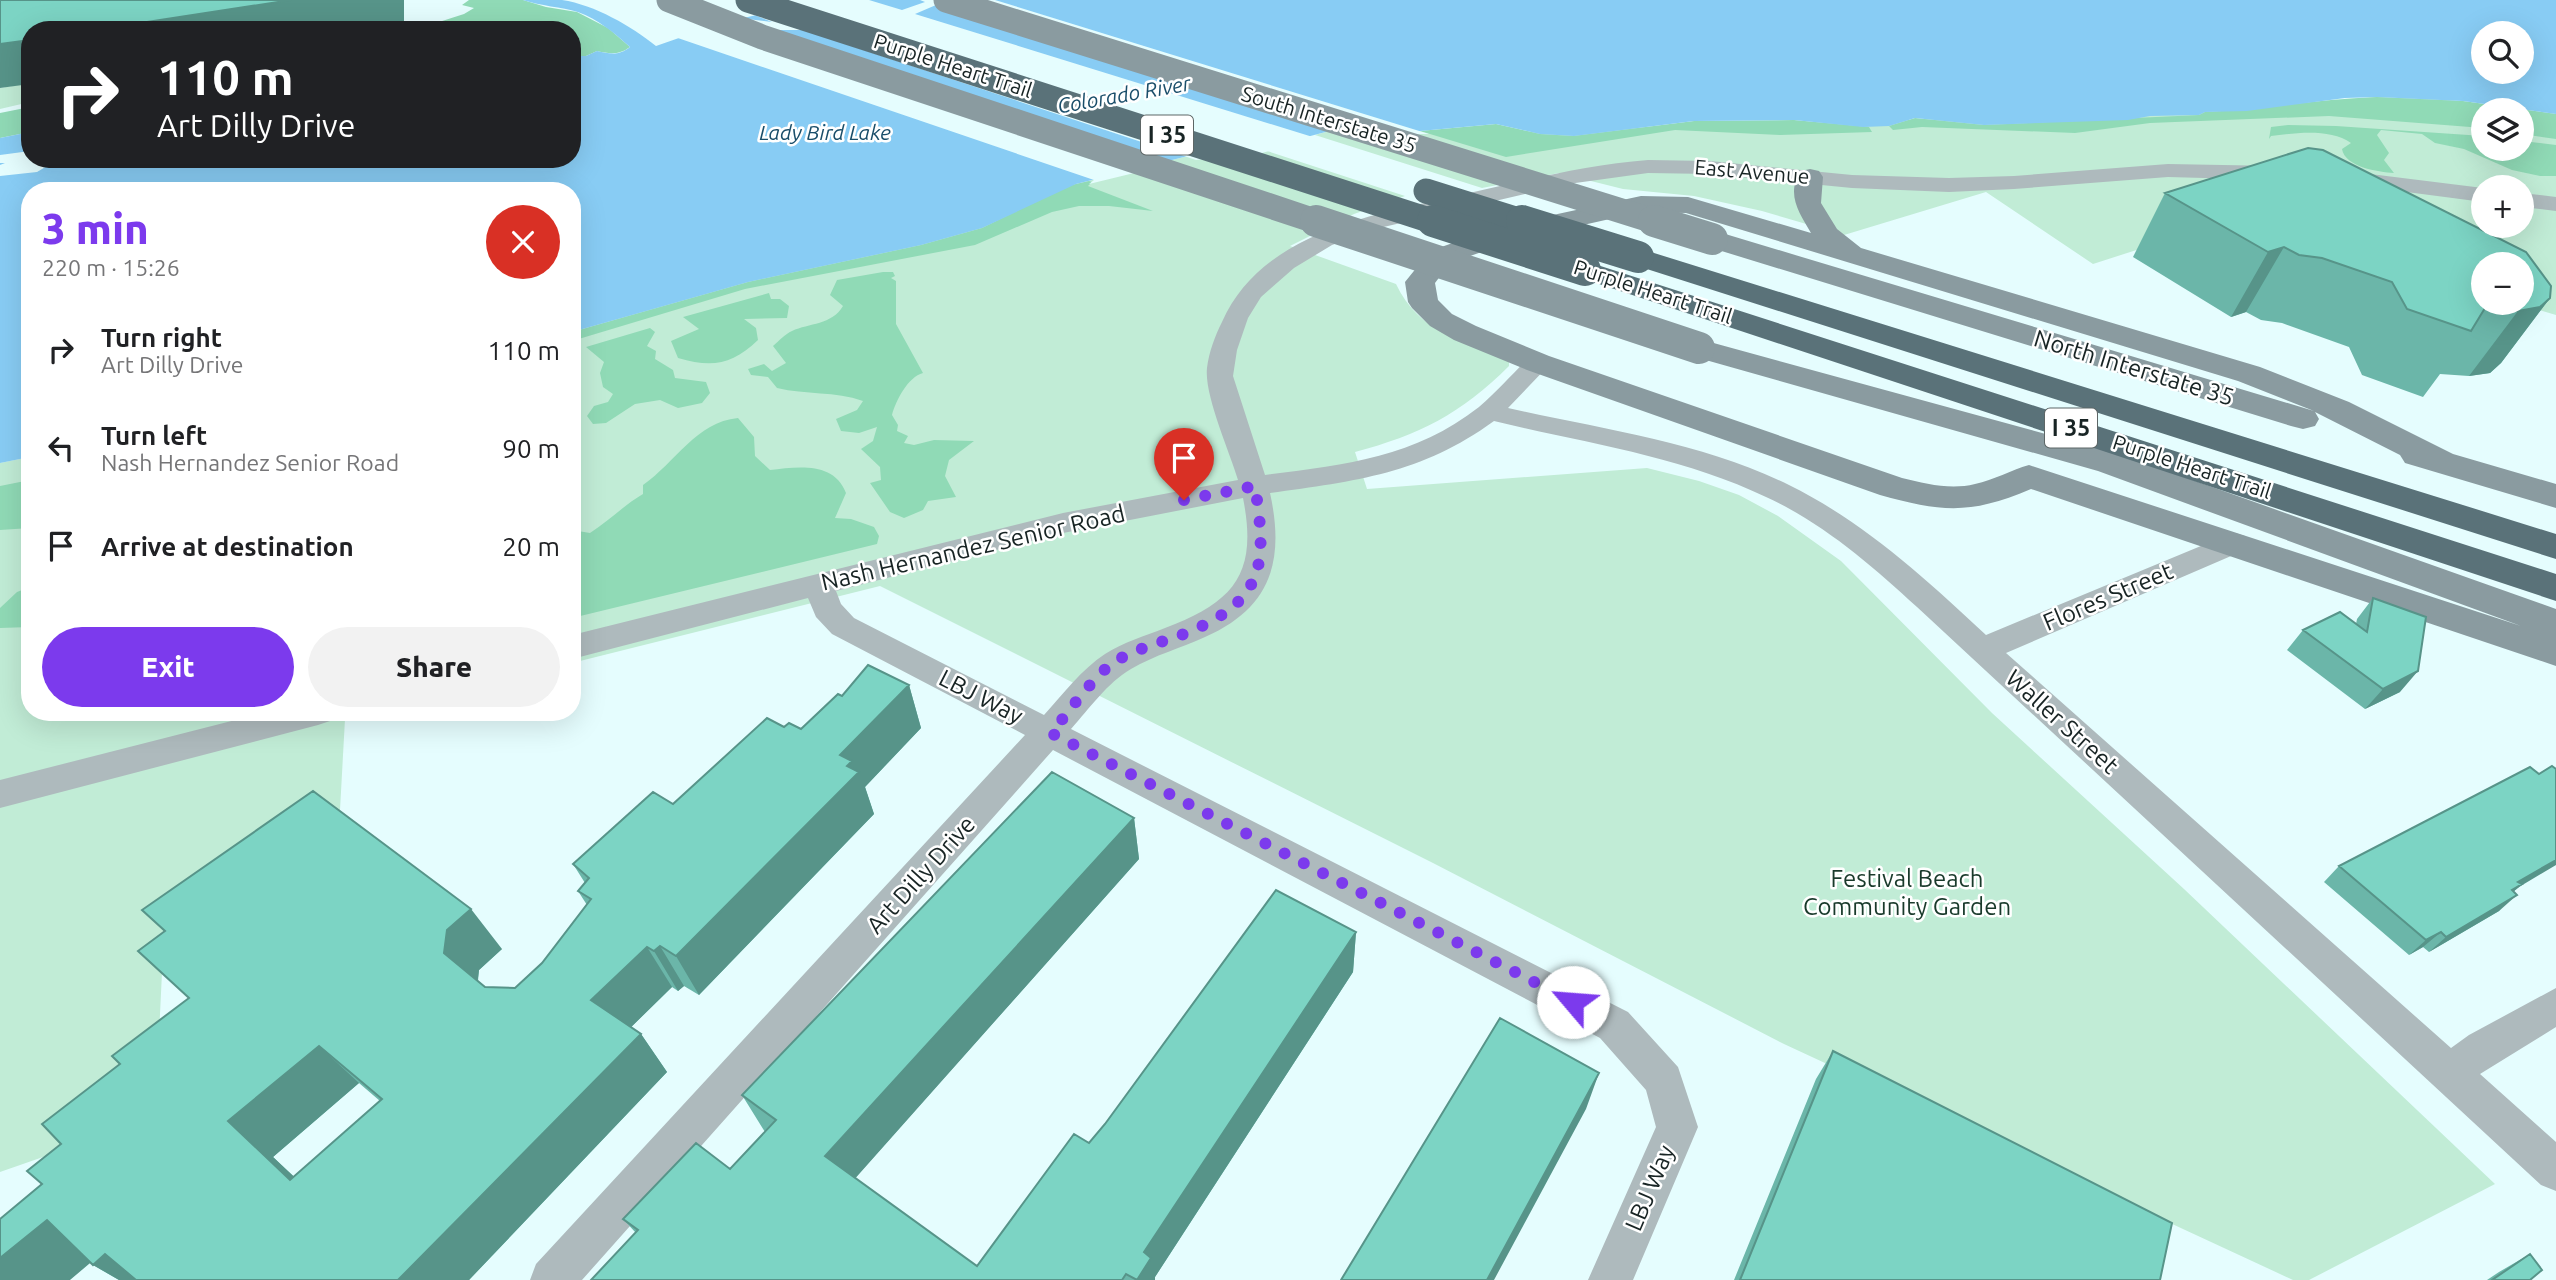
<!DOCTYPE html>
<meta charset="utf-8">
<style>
body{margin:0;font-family:Ubuntu,sans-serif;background:#f2f2f2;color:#202124;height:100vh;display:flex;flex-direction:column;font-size:26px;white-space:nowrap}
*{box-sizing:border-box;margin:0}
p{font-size:23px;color:#757577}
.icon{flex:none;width:38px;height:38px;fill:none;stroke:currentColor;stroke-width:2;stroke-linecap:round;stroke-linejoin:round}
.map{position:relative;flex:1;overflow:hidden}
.panel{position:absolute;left:21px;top:182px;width:560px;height:539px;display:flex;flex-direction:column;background:#fff;border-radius:28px;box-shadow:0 7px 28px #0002}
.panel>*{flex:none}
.hud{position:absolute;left:21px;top:21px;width:560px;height:147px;border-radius:28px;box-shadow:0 7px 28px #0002;background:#202124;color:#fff;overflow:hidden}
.controls{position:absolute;left:2471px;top:21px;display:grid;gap:14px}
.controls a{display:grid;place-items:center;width:63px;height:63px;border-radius:50%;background:#fff;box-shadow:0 7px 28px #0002;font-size:35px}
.pin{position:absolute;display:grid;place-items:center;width:60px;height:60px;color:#fff;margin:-72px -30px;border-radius:50% 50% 50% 0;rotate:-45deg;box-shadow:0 0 7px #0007}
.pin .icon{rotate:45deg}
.me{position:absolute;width:77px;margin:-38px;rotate:297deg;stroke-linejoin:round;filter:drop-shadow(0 0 5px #0008)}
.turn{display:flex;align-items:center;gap:24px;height:147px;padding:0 21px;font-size:32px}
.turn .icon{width:91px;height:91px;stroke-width:2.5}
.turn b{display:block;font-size:49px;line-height:60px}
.round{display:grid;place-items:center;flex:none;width:74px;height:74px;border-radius:37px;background:#f2f2f2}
.overview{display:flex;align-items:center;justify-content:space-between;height:119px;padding:0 21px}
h1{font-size:42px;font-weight:800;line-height:52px;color:#7c3aed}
.button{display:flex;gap:14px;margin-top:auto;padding:14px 21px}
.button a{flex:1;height:80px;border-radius:42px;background:#7c3aed;color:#fff;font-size:28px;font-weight:800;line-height:80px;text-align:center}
.button a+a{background:#f2f2f2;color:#202124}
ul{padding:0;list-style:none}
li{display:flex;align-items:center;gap:21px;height:98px;padding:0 21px}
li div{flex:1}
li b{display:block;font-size:26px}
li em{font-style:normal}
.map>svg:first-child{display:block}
</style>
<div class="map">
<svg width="2556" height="1280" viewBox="0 0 2556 1280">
<rect width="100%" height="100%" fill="#e5fdfe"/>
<path fill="#c1ecd6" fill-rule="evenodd" d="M30,83V102L0,109V88Z
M2377,97L2442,99L2556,114V315L2536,309L2522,264H2483L2307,195L2093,264L1986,192L1844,235L1762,211L1694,196L1623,189L1559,173L1482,188L1315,135L1333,130L1589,132L1625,128L2222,111ZM2483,110H2522V149H2483ZM2483,187H2522V226H2483Z
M1261,149L1405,196L1354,214L1290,246L1396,284C1419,333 1463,341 1509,359V366C1461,414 1419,435 1355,452L1367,489L1647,468L1699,481L1739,495L1778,516L1841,561L1992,713L2184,889L2495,1184L2309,1280H2293L1784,1044L1433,863L880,586L572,663V332L1076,184L1184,157Z
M30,457V712H372L345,719L340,810L164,931L155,1118L0,1172V463Z"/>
<path fill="#90dab6" d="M469,0H523L546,7L577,12L608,28L630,47C619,55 610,54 597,51L586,56H572V30H414L464,14L474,8L462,5Z
M2377,97L2463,101L2556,114V139L2522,134V110H2483V128L2329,116L2150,123L2075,133L1922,127L1893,130L1889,126L1915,118L1984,125L2199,115L2205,112C2262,109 2319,99 2377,97Z
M30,107V132L0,138V113Z
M1794,120L1869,127L1872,132L1780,135L1675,130L1506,157L1420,131L1496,124L1540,134L1573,136L1694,121Z
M2288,125L2336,126L2483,136V149H2522V141L2556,145V176H2540L2512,170L2464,149L2435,143L2422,134L2381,130L2377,135L2389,153L2384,160L2394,173C2378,172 2345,167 2342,149L2351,143C2330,128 2295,133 2271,136L2269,139L2271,127Z
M1089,181L1092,182L1088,186L1153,211L1109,206H1079L1052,212L975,245L745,289L572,341V332L748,282L921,245L982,228L1067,186Z
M883,272H893L895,276L891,278L896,281V324L923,373C908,377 896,400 892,415L898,425L897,431L908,436L904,443L914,445L934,440L974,441L949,460L945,476L956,497L928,501L923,510L904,518L890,512L870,483L881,480L880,467L861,449L873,441L877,427L859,433L841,431L836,419L857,410L863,401C835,391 806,395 777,388L768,377L751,375L748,369L764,364L772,371L786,363L773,346C779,341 785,334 792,331C809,323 832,325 843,306L830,295L837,280Z
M769,293L771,299H780L789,306L787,318L744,319L756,328L758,340C732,365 712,368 678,358L671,341L699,329L683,317Z
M650,328L655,332L647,346L656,351L655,359L673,370L675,378L706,382L710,393L702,403L678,408L660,400L635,404L606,423L593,424L587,416L594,406L608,402L613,394L603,387L600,373L604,362L586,347Z
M738,418L754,437L755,456L770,470C797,467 834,461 846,493L835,518L851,519L874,527L879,536L877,544L572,618V530L590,533C609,521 624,505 643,494V485C676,462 696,422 738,418Z
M30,480V528L0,530V486Z
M30,587V627L0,628V608L17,592Z"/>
<path fill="#88ccf4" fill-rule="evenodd" d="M523,0C536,0 550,0 562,0C595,5 631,26 656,46L722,23L821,0H2556V114L2463,101L2377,97L2345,98L2247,111L2205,112L2199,115L2150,116L2128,120L1984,125L1915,118L1889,126L1863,127L1794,120L1694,121L1574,136L1540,134L1496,124L1420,131L1333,130L1261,149L1184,157L1076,184L982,228L921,245L748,282L572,332V191H30V457L0,463V138L30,132V159H572V56H586L597,51C610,54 619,56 630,47C614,33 598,19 578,12C561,7 541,6 523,0ZM2483,33H2522V72H2483Z"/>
<path fill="#e5fdfe" d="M806,0H869L902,10L925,2L920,0H995L1429,134H1343L936,5L915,14L1316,138L1262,153L1196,160L803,30H768L1167,165L1089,184L1094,180L672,36L730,17L772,22L749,13Z
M30,151V159H59L37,172L0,176V165L5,163H0V155Z"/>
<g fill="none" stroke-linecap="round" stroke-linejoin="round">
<path fill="#aebabd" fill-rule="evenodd" d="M1648,160L1710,161L1852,175L1949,178L2014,176L2168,164L2277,166L2285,168L2288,173L2285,178L2277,180L2168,177L2014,189L1949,192L1852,188L1710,174L1648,173L1568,184L1375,229L1332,245L1294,268L1261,297L1248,318L1237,350L1233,376L1265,475C1343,465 1414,458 1479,407C1497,392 1512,374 1529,358L1538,355L1547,358L1551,363L1508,408C1601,429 1702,442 1789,485C1864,522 1926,579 1986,635L2225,536L2235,533L2245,536L2250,543L2245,550L2006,653L2451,1048L2469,1035L2556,988V1027L2480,1074L2556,1142V1191L2541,1185L1917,607C1871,565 1823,523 1766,497C1681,456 1585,443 1494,421C1421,474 1356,481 1270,493C1285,561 1271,608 1205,637C1181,648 1155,655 1131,669C1107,683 1090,708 1071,729L1628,1012L1678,1067L1698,1127L1633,1280H1588L1656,1127L1646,1090L1600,1038L1053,750L582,1280H530L536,1264L1025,735L832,634L816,617L808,598L572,659V635L1063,513L1238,480C1230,452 1204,395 1207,368C1209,352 1215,336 1222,322C1263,230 1378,214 1465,194C1526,180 1586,165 1648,160ZM1243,498C1258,573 1235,602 1165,628C1145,636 1124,642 1105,654C1082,669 1063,694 1044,715L854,618L841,604L836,591L1063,533Z
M2346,171L2483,188V202L2338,183L2335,178L2338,173Z
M2522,193L2556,197V211L2522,207Z
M267,712H334L330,721L318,725L0,808V780Z"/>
<path fill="#8a9ba0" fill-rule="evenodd" d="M1810,169L1819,171L1823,177L1821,203L1837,229L1861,248L2260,367L2349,402L2453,454L2556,484V508L2405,463L2400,455L2315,412L2319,419L2315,426L2303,429L2291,426L1702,245L1698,239L1702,233L1712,230L1722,233L2314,411L2238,381L1686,213L1641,212L1516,240L1450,263L1435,283L1438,300L1452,314L1476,326L1549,356L1902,478C1926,484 1951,490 1975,484C1994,480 2011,470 2029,465L2521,626L2098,471L1688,355L1683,348L1688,341L1699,339L2122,455L2556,609V666L2031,489C1970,515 1942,512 1880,495L1527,370L1454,340L1430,326L1412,308L1408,302L1405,282L1430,251L1498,227L1641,196L1688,197L1811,233C1800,214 1785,194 1801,171Z"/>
<path fill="#5a7279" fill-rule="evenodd" d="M1638,248L2556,534V559L1628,263L1624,257L1628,251Z
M1585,261L2556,574V601L1575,276L1570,270L1575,264Z"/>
<path stroke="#8a9ba0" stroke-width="25" d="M669,0L762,37L1321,223
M946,0L1660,223"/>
<path stroke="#8a9ba0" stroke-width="32" d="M1316,221L1699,348
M1654,221L1712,239"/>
<path stroke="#5a7279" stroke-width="25" d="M748,0L1438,223
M1426,191L1528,223"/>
<path stroke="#5a7279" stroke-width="32" d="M1433,221L1585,270
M1522,221L1638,257"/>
</g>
<path fill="#6bb6a9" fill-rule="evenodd" d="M2165,193L2550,298L2501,363L2490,373L2469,376L2440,374L2423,397L2362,375L2349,347L2282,323L2261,320L2246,312L2231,317L2133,257Z
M2373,598L2400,692L2365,709L2287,650L2303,630L2356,624L2357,619Z
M909,685L921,728L865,787L874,814L699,995L684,986L678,991L672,987L631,1027L641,1034L667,1072L469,1280H119L93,1265L42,1184L61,1144L120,1064L189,998L164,931L142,910L502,949L479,970L478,981L485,987L515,988L542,963L587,905L578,891L585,883L573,864L673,804L784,727L801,729L842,696ZM359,1083L380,1101L294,1177L273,1157Z
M1134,818L1139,859L855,1178L977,1266L1089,1143L1356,932L1353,972L1155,1277V1280H591L636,1233L623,1219L730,1169L765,1132L742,1095Z
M2339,866L2519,887L2513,892L2499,911L2429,952L2423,947L2409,955L2324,882Z
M1833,1051L2160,1280H1734L1816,1079Z
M2530,1254V1280H2487L2499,1272Z"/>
<path fill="#579489" d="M291,0H404V24L368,30H95Z
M30,40V84L0,88V44Z
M2284,247L2246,312L2231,317L2268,252Z
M2550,298L2501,363L2490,373L2469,376L2518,311Z
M2418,671L2400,692L2365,709L2383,689Z
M909,685L921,728L865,787L874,814L699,995L676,956L840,755Z
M1134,818L1139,859L844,1191L825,1156Z
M2556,860V865L2519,887L2503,900L2518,882Z
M2517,895L2499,911L2429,952L2446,937Z
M471,909L502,949L479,970L476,993L444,953L447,930Z
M1356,932L1353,972L1155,1277V1280H1137L1144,1252Z
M2441,932L2423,947L2409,955L2426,940Z
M660,946L684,986L678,991L654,951Z
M647,947L672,987L619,1039L591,1000Z
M641,1034L667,1072L469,1280H398Z
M319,1046L359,1083L273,1157L334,1214L290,1180L228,1121Z
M1599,1073L1586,1109L1494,1280H1487Z
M47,1220L102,1253L70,1280H0V1246Z
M105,1254L147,1280H119L93,1265Z"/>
<path fill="#7cd4c4" stroke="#579489" stroke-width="2" fill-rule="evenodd" d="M0,0H291L95,30H30V40L0,44Z
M2308,148L2323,150L2526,252L2551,286L2550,298L2540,307L2518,311L2485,308L2471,331L2407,309L2392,282L2322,258L2299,255L2284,247L2268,252L2165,193ZM2483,264H2522V303H2483Z
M2373,598L2426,617L2418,671L2383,689L2303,630L2340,612L2367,632Z
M868,665L909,685L840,755L852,761L847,766L859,772L676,956L660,946L654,951L647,947L591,1000L641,1034L398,1280H136L105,1254L93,1265L47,1220L0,1258V1219L42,1184L27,1171L61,1144L42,1124L120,1064L112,1056L189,998L138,951L165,931L142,910L313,791L471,909L447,930L444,953L485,987L515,988L542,963L591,899L578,891L589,878L573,864L653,792L673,804L767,718L784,727L789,723L801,729L838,694L842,696ZM319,1046L382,1099L290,1180L228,1121Z
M2552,766L2556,769V860L2518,882L2522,884L2512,890L2517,895L2446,937L2441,932L2426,940L2339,866L2530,767L2539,774Z
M1052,772L1134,818L825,1156L977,1266L1074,1134L1089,1143L1105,1124L1276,890L1356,932L1144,1252L1151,1258L1137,1280L1126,1274L1122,1280H591L638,1230L623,1219L696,1143L730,1169L776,1120L742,1095Z
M1500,1018L1599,1073L1487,1280H1341Z
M1833,1051L2172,1223L2160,1280H1740Z
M2530,1254L2542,1270L2530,1280H2492Z"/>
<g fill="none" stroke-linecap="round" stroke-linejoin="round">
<path stroke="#7c3aed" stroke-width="12" stroke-dasharray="0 21.6" d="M1184,500L1255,486C1266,559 1268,598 1191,631C1168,641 1143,646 1121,658C1096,671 1070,711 1051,733L1573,1002"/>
</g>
<g text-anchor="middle" stroke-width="5" stroke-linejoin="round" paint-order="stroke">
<g font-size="21" fill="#182424" stroke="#fff">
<text transform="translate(953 66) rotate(18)" y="7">Purple Heart Trail</text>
<text transform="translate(1329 120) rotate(17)" y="7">South Interstate 35</text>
<text transform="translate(1752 172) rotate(5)" y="7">East Avenue</text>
<text transform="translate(1653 292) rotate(18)" y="7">Purple Heart Trail</text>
<text transform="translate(2192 467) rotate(18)" y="7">Purple Heart Trail</text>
</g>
<g font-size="21" font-style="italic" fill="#1a4e6a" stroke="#fff">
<text transform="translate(1124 95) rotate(-10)" y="7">Colorado River</text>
<text x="825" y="140">Lady Bird Lake</text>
</g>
<g fill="#fff" stroke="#5d6666" stroke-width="2">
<rect x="1141" y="115.5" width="52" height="39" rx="5"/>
<rect x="2045" y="408.5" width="52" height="39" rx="5"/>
</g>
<g font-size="23" font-weight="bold" fill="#182424">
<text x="1167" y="143">I 35</text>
<text x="2071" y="436">I 35</text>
</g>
<g font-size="24" fill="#182424" stroke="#fff">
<text transform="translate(2134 368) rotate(17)" y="8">North Interstate 35</text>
<text transform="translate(973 548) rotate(-13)" y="8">Nash Hernandez Senior Road</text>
<text transform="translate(2108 597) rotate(-23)" y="8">Flores Street</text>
<text transform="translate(981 697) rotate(27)" y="8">LBJ Way</text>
<text transform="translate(2062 722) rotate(42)" y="8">Waller Street</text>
<text transform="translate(921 875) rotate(-48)" y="8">Art Dilly Drive</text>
<text transform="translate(1650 1188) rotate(-67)" y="8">LBJ Way</text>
</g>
<g font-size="24" fill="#193a2b" stroke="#fff">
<text x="1907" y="887">Festival Beach<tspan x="1907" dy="28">Community Garden</tspan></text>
</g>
</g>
</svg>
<div class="controls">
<a><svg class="icon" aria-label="search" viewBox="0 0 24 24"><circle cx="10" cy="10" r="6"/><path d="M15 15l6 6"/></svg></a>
<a><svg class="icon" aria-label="layers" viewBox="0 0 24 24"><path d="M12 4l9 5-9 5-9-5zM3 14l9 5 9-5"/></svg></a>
<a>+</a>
<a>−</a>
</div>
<div class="pin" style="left:1184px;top:500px;background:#d93025"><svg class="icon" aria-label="arrive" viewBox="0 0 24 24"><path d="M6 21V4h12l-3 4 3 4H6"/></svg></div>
<svg class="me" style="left:1573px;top:1002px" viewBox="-20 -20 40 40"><circle r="19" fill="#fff"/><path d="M0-13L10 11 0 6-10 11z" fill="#7c3aed"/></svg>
<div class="hud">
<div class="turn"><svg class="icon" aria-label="right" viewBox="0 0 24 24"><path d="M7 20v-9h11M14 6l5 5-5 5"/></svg><div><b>110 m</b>Art Dilly Drive</div></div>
</div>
<section class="panel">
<div class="overview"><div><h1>3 min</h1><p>220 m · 15:26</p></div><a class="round" style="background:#d93025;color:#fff"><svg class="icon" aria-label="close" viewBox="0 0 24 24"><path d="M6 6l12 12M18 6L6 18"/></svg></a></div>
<ul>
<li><svg class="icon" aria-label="right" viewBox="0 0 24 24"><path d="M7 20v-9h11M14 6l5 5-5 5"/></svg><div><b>Turn right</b><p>Art Dilly Drive</p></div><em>110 m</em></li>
<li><svg class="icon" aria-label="left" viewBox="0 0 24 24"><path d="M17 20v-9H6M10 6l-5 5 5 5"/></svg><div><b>Turn left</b><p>Nash Hernandez Senior Road</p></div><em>90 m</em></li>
<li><svg class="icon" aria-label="arrive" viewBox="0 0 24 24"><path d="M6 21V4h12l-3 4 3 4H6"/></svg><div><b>Arrive at destination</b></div><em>20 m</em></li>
</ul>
<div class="button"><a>Exit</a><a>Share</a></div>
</section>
</div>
